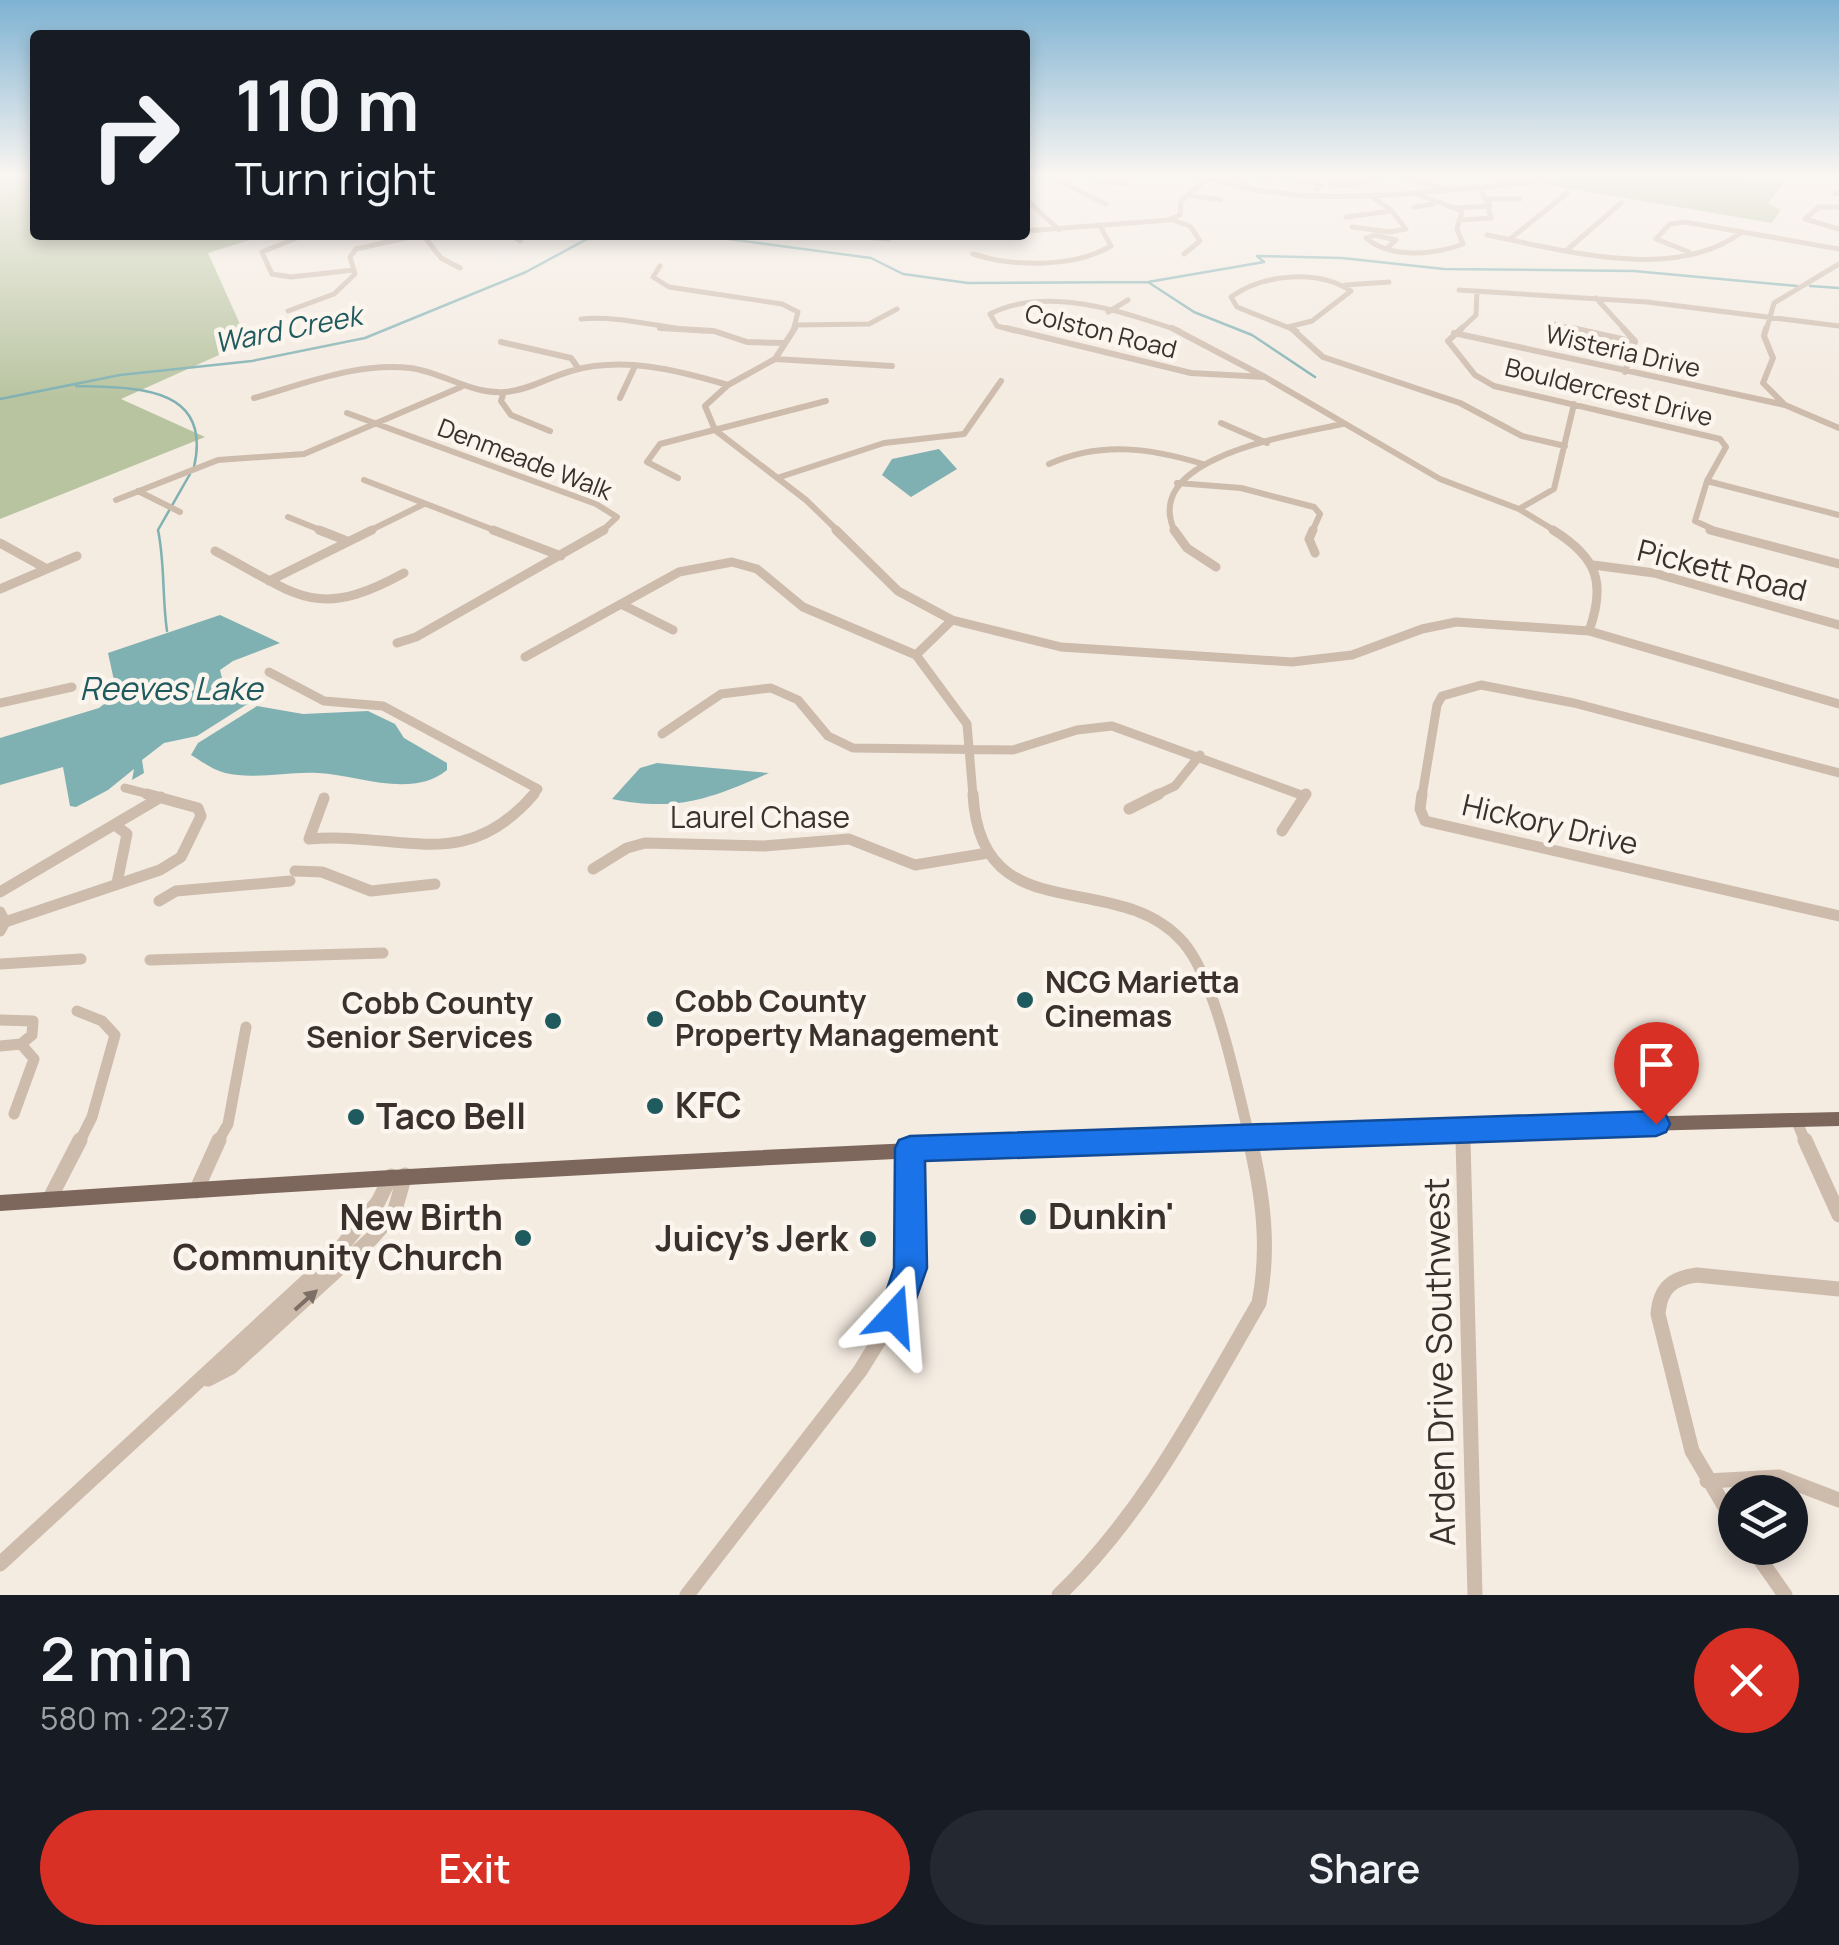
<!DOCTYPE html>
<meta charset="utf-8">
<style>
body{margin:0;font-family:Manrope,sans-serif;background:#242831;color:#f1f3f6;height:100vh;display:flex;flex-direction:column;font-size:38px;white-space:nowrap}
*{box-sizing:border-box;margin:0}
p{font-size:32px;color:#9ea1a6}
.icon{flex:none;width:55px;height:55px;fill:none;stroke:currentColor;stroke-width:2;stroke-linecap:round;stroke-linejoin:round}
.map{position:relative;height:1595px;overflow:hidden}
.details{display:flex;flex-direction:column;background:#171b24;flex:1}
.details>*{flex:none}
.top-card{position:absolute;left:30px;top:30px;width:1000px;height:210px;border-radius:10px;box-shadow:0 5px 15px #0003;background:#171b24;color:#f1f3f6;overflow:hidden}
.tools{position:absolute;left:1718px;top:1475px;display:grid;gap:20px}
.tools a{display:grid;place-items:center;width:90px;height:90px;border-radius:50%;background:#171b24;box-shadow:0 5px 15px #0003;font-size:50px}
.pin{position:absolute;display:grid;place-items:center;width:85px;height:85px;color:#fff;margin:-102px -42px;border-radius:50% 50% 50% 0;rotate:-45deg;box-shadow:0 0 10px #0007}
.pin .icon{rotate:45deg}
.me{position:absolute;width:110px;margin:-55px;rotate:19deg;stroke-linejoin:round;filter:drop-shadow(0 0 8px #0008)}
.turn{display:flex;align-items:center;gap:35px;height:210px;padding:0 40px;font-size:45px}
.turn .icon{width:130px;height:130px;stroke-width:2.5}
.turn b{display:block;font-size:70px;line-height:85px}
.round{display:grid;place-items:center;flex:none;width:105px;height:105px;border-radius:52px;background:#242831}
.overview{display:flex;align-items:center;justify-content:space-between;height:170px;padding:0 40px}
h1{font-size:60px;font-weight:600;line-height:75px}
.action{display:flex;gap:20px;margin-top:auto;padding:20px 40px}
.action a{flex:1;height:115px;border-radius:60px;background:#d93025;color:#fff;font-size:40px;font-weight:600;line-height:115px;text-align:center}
.action a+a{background:#242831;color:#f1f3f6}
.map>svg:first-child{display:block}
</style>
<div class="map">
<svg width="1839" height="1595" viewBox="0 0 1839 1595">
<rect width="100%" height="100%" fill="#f4ebe1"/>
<path fill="#b8c4a0" d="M0,175H35V235H266L208,253L248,342L121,399L205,437L0,519Z
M1562,175H1737L1783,183L1768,203L1781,210L1772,223L1543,184Z"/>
<path fill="#7fb0b2" d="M939,449L957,469L911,497L882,475L892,459Z
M220,615L280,643L233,661L220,670L222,678L249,703L197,736L164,743L142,760L144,773L132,780L134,769L108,790L76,807L70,806L63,767L0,785V738L99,708L117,694L108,653Z
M257,706L303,714L368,711L395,724L404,738L447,763V770C412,799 358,775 318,773C288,771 255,780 225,773C213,770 201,761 191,755L198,743Z
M657,763L667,764L769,773C710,799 676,812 612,799L640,768Z"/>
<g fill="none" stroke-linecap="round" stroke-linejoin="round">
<path stroke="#7fb0b2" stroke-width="2.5" d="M699,235L871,258L903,274L968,283L1148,282L1264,262L1257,256L1342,258L1444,269L1634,271L1797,286
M1148,282L1194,312L1252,335L1315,377
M1810,286L1839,288
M76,386C133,388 213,384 194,467
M0,399L120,375L252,361L365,338L526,272L587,239L686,235
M167,631C162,597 165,563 158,530L190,474"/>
<path stroke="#cdbbac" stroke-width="5" d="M1046,175L1106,204
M1197,175C1304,212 1418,192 1528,183L1555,175
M1221,175L1247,182
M1277,175L1322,185L1316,189
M1403,177L1447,190
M1262,178L1268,180L1260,179Z
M1094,180L1127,184
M1331,185L1355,186L1385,175
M1835,194L1839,192
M1188,195L1221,200
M1025,198L1059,230
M1487,199H1520
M1414,207L1433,204
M1839,207H1819L1805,219L1839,229
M1454,208L1490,206L1482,193
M1346,217L1391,211
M1173,220L1190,226L1200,241L1184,254
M1459,220L1491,218L1488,207
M1352,227L1390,232L1406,229L1390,209L1373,198
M1025,231L1169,220L1180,215L1181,201L1205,180
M304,235L262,252L272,274L291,277L354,270
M423,235L441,258L460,268
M512,235L520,241
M838,235L889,239
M1487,235C1564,250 1674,283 1742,232
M1510,239L1567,193
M1389,246L1396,240L1375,235L1366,238C1391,259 1434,255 1463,244L1457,229L1462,211L1417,194
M1567,250L1621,203
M1689,252L1656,239L1670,224L1685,222L1839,249
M973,254C1013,267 1074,268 1111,246L1101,228
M660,266L653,277L669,287L782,304L798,312L793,331
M1345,285L1389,282
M1459,290L1647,302L1839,326
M1596,298L1626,331
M288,311L334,294L355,274L350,257L356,249L419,235
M1108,312L1128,300
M581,319C622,315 663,329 704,331
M1553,324L1583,331
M797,325L869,324L897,309
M1288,327L1312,321L1351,291C1317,269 1263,274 1231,297L1237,307L1297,331
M1016,331L997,326L990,314C1046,285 1124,312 1180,331
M1459,331L1476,315L1477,291
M1766,331L1774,303L1839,264"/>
<path stroke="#cdbbac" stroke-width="6" d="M660,328L714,331L747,342L784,343
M795,328L775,359L728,385L705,406L715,430L806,500L839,532
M1006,328L1191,373L1265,377
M1172,328L1265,377
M1291,328L1323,357L1460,403L1522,436L1565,446
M1462,328L1448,341L1475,375L1494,386L1720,439L1726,447L1707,481L1695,521L1719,532
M1572,328L1635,342
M1623,328L1635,341L1625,372
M1766,328L1764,336L1773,358L1763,383L1785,405L1839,428
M1454,333L1785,405
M501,342L571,358L579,369
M775,359L892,366
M1265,377L1440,479L1519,509L1557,532
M504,392L501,401L511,415L550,431
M254,398C304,384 357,362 410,368C443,372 471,395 506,392C529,390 549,377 571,371C623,356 677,370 728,385
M620,398L635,366
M347,413L596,504L617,517L601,532
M1221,423L1267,443
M1049,464C1101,441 1150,448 1203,464
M678,478L647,462L660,444L826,401
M777,478L884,443L964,434L1001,381
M364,480L499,532
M1707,481L1839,515
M1177,483L1241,488L1314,507L1320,514L1312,532
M138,491L180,512
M116,500L218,460L304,454L461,387
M1519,509L1554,489L1574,404
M288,517L325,532
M367,532L424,504
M1175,532C1139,457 1294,435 1342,424"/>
<path stroke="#cdbbac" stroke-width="9" d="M319,530L347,541
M493,530L561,556
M836,530L898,591L952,620L1061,647L1292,662L1352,655L1422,629L1456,622L1589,631L1839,704
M1174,530L1187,548L1216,567
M1313,530L1309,539L1315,553
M1553,530C1598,558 1606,583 1589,631
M1710,530L1839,564
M0,543L47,569
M215,551C297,594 315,622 404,573
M1593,565L1654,573L1839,625
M269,581L372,530
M0,589L77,556
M623,605L673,630
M952,620L916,655L967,724L973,796
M397,643L416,637L604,530
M525,657L679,572L732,562L757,569L803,607L916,655
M269,672L324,701L383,706L538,789L532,796
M0,703L72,687
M662,734L721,694L771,688L798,700L828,736L853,748L1013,750L1077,730L1112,726L1304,796
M125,788L156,796
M1154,796L1175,786L1200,755
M1422,796L1437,705L1442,696L1481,685L1574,703L1839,773"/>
<path stroke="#cdbbac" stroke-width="11" d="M973,794C980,934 1116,866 1183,942C1217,981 1237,1089 1251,1143
M1422,794L1420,809L1425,821L1839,916
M324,798L309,839C401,831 464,876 534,794
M1129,809L1159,794
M115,825L127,834L117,883
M1282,831L1306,794
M593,869L627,848L645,843L764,846L849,839L915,865L988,853
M295,871L322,872L371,891L435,884
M0,892L161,797
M159,901L176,891L290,881
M0,912L5,922L0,931
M5,922L160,870L181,857L201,816L198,808L147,794
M150,960L383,953
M0,964L81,959
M77,1011L102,1021L115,1035L92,1117L79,1143
M0,1020L33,1021L32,1035L21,1044
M0,1046L21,1044L34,1059L14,1114
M1796,1120L1806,1143
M1460,1128L1463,1143
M217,1143L228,1124L246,1027"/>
<path stroke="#cdbbac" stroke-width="15" d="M1463,1140L1475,1595
M1805,1140L1839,1215
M196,1191L219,1140
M49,1200L80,1140
M208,1379L231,1367L371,1239L394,1213L405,1175
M1707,1481L1779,1477L1839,1500
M1735,1524L1692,1451L1658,1314C1660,1288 1672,1278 1697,1275L1839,1289
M1752,1548L1785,1595
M0,1564L334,1256L378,1202L391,1176
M687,1595L860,1371L894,1316L910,1268V1149
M1059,1595C1146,1511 1199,1406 1259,1303C1270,1247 1263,1196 1250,1140"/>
<path fill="#7d675c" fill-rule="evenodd" d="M1839,1112V1126C1225,1140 613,1169 0,1211V1195C613,1153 1225,1125 1839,1112Z"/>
</g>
<defs><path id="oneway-solid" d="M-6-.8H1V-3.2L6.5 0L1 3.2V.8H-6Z" transform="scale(2.5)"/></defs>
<use fill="#7d6f65" href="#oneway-solid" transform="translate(306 1300) rotate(-42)"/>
<linearGradient id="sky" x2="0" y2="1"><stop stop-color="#7eb2d2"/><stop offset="0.44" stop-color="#faf6f2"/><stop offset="1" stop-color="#faf6f2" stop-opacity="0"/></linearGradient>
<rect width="1839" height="399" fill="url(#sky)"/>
<path fill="#1a73e8" stroke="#114b97" stroke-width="2.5" d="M1656,1111L1666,1115L1670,1124L1666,1132L1656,1136L925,1161L927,1268L906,1327L894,1331L883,1327L878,1316L894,1268L895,1148L899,1140L910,1136Z"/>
<g fill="#1f5a5e" stroke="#fbf5ee" stroke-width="4">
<circle cx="1025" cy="1000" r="10"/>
<circle cx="655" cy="1019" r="10"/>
<circle cx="553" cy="1021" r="10"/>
<circle cx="655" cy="1106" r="10"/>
<circle cx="356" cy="1117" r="10"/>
<circle cx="1028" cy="1217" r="10"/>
<circle cx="523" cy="1238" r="10"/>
<circle cx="868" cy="1239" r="10"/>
</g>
<g text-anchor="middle" stroke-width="9" stroke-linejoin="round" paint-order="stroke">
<g font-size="25" fill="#3b302b" stroke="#fbf5ee">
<text transform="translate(1101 331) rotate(14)" y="9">Colston Road</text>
<text transform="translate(1623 351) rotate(13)" y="9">Wisteria Drive</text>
<text transform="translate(1609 392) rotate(14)" y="9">Bouldercrest Drive</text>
<text transform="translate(525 459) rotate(21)" y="9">Denmeade Walk</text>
</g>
<g font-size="28" font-style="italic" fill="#1f5a5e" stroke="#fbf5ee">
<text transform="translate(288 329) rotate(-11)" y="10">Ward Creek</text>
</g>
<g font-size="30" fill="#3b302b" stroke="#fbf5ee">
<text transform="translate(1722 571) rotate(14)" y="10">Pickett Road</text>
<text x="760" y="828">Laurel Chase</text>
<text transform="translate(1550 825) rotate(13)" y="10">Hickory Drive</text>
</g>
<g font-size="30" font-weight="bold" fill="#3b302b" stroke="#fbf5ee" text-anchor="start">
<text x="1045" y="993">NCG Marietta<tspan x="1045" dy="34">Cinemas</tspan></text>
<text x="675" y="1012">Cobb County<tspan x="675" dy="34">Property Management</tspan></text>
<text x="533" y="1014" text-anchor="end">Cobb County<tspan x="533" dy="34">Senior Services</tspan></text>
</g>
<g font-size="32" font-style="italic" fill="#1f5a5e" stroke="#fbf5ee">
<text x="171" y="700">Reeves Lake</text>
</g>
<g font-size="35" font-weight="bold" fill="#3b302b" stroke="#fbf5ee" text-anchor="start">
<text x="675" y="1118">KFC</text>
<text x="376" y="1129">Taco Bell</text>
<text x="1048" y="1229">Dunkin'</text>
<text x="503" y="1230" text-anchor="end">New Birth<tspan x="503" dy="40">Community Church</tspan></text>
<text x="848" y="1251" text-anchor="end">Juicy's Jerk</text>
</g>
<g font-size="35" fill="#3b302b" stroke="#fbf5ee">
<text transform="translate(1440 1362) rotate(-91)" y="12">Arden Drive Southwest</text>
</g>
</g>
</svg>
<div class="tools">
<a><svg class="icon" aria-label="layers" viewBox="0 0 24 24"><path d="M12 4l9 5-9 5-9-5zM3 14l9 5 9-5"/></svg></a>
</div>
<div class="pin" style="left:1656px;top:1124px;background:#d93025"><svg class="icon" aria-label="arrive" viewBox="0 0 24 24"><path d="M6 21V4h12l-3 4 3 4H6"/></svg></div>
<svg class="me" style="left:894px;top:1316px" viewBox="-20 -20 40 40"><path d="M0-17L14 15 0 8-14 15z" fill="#1a73e8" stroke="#fff" stroke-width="4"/></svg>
<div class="top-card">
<div class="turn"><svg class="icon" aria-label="right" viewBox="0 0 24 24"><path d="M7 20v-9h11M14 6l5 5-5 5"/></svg><div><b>110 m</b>Turn right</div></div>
</div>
</div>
<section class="details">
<div class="overview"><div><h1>2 min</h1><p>580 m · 22:37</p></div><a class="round" style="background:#d93025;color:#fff"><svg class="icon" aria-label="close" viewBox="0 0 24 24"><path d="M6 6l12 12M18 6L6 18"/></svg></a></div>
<div class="action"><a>Exit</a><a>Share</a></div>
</section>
